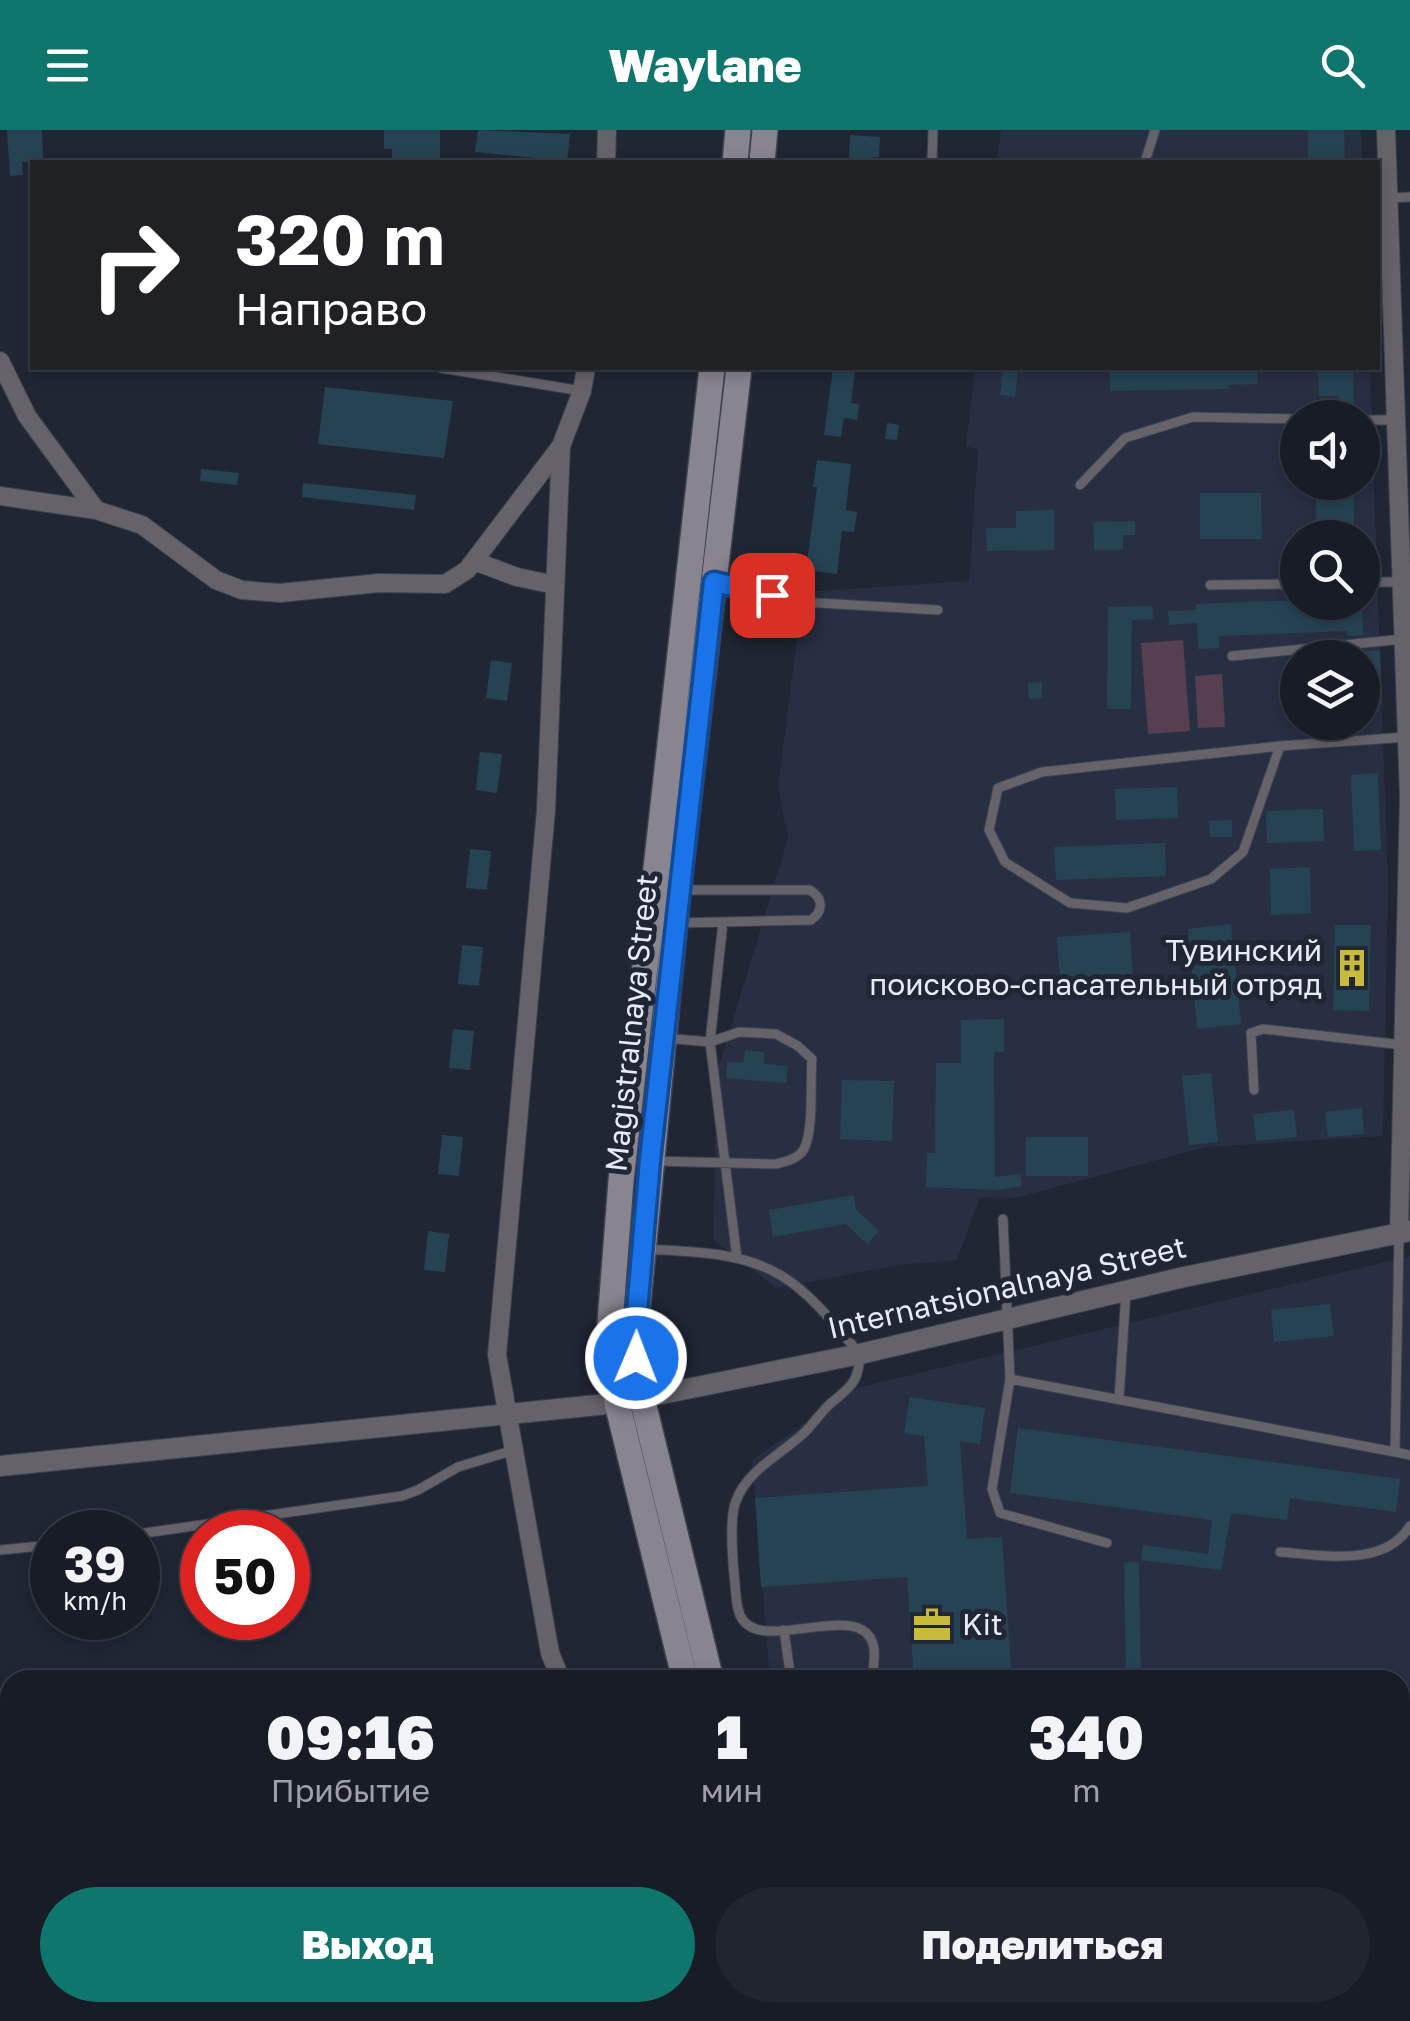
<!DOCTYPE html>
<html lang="ru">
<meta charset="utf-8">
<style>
body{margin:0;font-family:"Golos Text",sans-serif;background:#21252f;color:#f1f3f6;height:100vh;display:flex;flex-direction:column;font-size:38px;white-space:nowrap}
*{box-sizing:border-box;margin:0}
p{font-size:32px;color:#9fa1a7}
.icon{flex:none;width:55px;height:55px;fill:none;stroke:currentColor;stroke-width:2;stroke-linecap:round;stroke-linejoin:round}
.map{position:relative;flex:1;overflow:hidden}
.details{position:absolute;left:0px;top:1540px;width:1410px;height:352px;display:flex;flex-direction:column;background:#181c27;border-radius:30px 30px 0 0;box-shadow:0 5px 15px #0003,0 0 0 2px #363a44}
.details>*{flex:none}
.top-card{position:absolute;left:30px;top:30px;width:1350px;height:210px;border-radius:0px;box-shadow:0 5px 15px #0003,0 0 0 2px #363a44;background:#202124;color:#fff;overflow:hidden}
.controls{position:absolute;left:1280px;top:270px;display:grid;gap:20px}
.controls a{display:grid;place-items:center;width:100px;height:100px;border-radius:50%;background:#181c27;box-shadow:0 5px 15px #0003,0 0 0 2px #363a44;font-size:50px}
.speed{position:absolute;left:30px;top:1380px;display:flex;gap:20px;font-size:50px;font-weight:700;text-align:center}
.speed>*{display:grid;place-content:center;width:130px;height:130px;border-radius:50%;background:#181c27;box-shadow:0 5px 15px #0003,0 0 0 2px #363a44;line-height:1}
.speed small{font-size:25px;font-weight:400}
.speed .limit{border:15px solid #d22;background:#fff;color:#111}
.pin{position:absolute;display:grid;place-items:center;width:85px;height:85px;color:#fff;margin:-42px;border-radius:20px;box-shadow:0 5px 15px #0006}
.me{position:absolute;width:110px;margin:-55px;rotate:1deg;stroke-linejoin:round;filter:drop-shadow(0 0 8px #0008)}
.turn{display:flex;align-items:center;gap:35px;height:210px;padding:0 40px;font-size:45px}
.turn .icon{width:130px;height:130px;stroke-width:2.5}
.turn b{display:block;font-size:70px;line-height:85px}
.eta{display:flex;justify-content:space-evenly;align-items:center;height:170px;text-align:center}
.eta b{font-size:60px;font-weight:800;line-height:70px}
.primary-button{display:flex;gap:20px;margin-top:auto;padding:20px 40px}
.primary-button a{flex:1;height:115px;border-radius:60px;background:#0f766e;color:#fff;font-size:40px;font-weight:800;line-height:115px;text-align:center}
.primary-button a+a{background:#21252f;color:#f1f3f6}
header{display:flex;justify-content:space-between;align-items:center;height:130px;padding:0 40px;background:#0f766e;color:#fff;font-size:45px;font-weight:800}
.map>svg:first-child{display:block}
</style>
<header><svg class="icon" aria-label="menu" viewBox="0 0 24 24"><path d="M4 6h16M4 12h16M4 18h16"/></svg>Waylane<svg class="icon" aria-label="search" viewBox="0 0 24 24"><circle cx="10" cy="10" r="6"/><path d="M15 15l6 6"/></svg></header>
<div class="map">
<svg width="1410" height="1891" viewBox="0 0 1410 1891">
<rect width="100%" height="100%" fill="#202634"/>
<path fill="#282f43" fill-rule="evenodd" d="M1001,0H1361L1362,32H997Z
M975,238H1370L1388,754L1383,1006L1206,1017L1015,1068L980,1067L957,1130L899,1135L776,1158L713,1109L717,943L788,708L778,657L803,462L969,451L978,320L966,316ZM1298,288H1362V352H1298ZM1298,408H1362V472H1298ZM1298,528H1362V592H1298Z
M1410,1126V1891H835L833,1883L1400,1882V1550H770L752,1330L856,1258Z"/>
<path fill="#563f51" d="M1183,510L1190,601L1148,604L1141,513Z
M1222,544L1225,597L1198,598L1195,546Z"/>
<path fill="#264354" d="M7,0H42L43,31L22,32L23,45L10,46Z
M384,0H440V32H392V19H384Z
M478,0L570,4L567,31L475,22Z
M1308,0H1344L1345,32H1308Z
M850,5L880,7L879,27H873V32H849Z
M833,238L855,241L851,273L859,274L857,290L844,288L841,307L824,305Z
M1003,238H1018L1015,267L1000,265Z
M1110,238H1257L1258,254L1229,255V259L1110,261Z
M1318,238H1353L1354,282H1339L1338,266H1319Z
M325,257L453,271L444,328L318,314Z
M887,293L899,295L897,310L885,309Z
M817,330L851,334L846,380L857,382L854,402L842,401L837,444L806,440L817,357H813Z
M201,339L239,343L237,355L200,351Z
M1316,352H1354V398H1316Z
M303,353L416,365L414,380L302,367Z
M1200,363H1261L1262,409H1200Z
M1054,380V420L987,421L986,398H1016V381Z
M1135,391V405H1123V420H1094L1093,392Z
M1298,470L1362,472L1363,505L1347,506V501L1219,506V518L1198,519L1197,493L1169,495L1168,481L1196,480V474Z
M1152,476L1153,489L1132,490L1131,579H1107L1108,477Z
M1380,520L1382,573L1362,574V528H1348V523Z
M491,530L512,533L507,571L486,568Z
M1042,552V568L1029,569L1028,553Z
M480,622L502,624L497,663L476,660Z
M1378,643L1381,720L1354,721L1351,645Z
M1177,657L1178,688L1116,690L1115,659Z
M1323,679L1324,711L1267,713L1266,681Z
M1232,690V707H1210L1209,691Z
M1165,713L1166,746L1056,750L1054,717Z
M470,719L491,721L487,760L466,758Z
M1310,737L1311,783L1271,785L1270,739Z
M1231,794L1241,894L1197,899L1188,799Z
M1335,795H1371L1369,881L1333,880Z
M1130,802L1133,847L1060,852L1057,807Z
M462,815L483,817L479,856L458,854Z
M1004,889V922H994L995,1047L1020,1044L1022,1056L998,1060L926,1057L927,1023H935L936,933H961V890Z
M453,899L474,901L470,940L449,938Z
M745,920L764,922V934L788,936L786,953L726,948L728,932L743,933Z
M1211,943L1218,1012L1189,1015L1182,946Z
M842,950L894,951L892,1011L840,1009Z
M1362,978L1364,1004L1328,1007L1325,982Z
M1294,980L1297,1007L1256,1011L1253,984Z
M442,1005L463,1007L459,1046L438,1044Z
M1026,1007H1088V1046H1026Z
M854,1065L856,1079L879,1101L867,1114L846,1094L773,1107L769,1080Z
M428,1101L449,1104L445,1142L424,1140Z
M1330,1174L1334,1206L1274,1212L1271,1180Z
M910,1267L985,1278L980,1314L960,1311L967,1409L1002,1407L1012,1550H914L907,1447L761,1457L755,1368L928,1356L924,1306L904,1303Z
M1018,1298L1400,1349L1396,1382L1290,1368L1287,1390L1231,1383L1221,1440L1141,1430L1143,1415L1208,1424L1212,1390L1010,1363Z
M1124,1432H1139L1141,1550H1126Z"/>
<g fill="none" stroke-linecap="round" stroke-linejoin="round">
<g stroke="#3c424f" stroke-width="11">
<path id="service" d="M932,32L933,0
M1145,32L1155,0
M1389,68L1410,67
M441,238L582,261
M1362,290H1395
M1080,355L1125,308L1193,287L1298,289
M1362,452H1403
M717,453L802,472L938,480
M1210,455L1298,454
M1232,526L1404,509
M1280,616L1243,722L1211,749L1127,778L1070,773L1005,732L989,700L998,658L1042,642L1280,616L1407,607
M723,792L710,912L737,1128
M677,793L811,790C824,781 823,768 810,760H678
M1254,960L1251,903L1263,899L1403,915
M652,1031L776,1034C787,1031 798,1029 804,1019C814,1000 810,951 812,929L798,916L776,904L739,902L710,912L664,908
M1003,1089L1010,1249L992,1359L1000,1383L1107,1413
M1399,1104L1395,1322L1410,1325
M644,1119C690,1122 741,1121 782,1146C813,1165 837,1198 860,1224C859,1253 850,1257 830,1274C821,1282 814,1293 805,1302C782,1324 747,1340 736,1371C729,1387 733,1435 735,1454C736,1463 736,1476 740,1485C758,1529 866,1463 874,1519C875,1529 873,1540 872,1550
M1010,1249L1395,1322
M1119,1269L1126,1162
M138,1404L402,1366L418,1360L458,1337L514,1320
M0,1420L52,1415
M1280,1422C1322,1425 1384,1438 1410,1396
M784,1500L791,1550
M1400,1834L1410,1835
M665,1882L667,1891
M869,1882L870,1891"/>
</g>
<g stroke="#3c424f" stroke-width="20">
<path id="minor" d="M1386,0L1409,667L1399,1103
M606,32L607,0
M0,231L27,286L96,380
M0,366L96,380L142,395L216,450L242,460L280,463L379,453L445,454L467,440L561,316
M474,431L517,447L555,455
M561,1550L550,1523L497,1225L546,680L561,316L582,261L586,238
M494,1882L499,1891
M336,1891L358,1882
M580,1891L614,1882"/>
</g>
<g stroke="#3c424f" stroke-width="22">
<path id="tertiary" d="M0,1336L617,1273L860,1224L1184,1147L1410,1101"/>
</g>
<g stroke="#3c424f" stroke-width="28">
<path id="secondary" d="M735,32L738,0
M762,32L765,0
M685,1550L617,1273L610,1193L621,1051L712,238
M711,1550L642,1268L636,1194L678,760L739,238
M769,1882L771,1891
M797,1882L799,1891"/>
</g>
<use href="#service" stroke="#65626a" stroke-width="9"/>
<use href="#minor" stroke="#65626a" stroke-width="18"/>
<use href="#tertiary" stroke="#65626a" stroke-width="20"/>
<use href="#secondary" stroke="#888490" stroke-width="25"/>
</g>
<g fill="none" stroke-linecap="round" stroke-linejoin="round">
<g stroke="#114b97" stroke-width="25">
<path id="route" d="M636,1228V1194L650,1030L714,452L772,465"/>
</g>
<use href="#route" stroke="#1a73e8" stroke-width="18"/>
</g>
<defs>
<g id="building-bare" transform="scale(3)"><path d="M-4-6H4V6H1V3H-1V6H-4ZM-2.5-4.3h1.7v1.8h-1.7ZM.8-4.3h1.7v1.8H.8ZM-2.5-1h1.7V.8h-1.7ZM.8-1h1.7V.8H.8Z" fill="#c8bb3b" stroke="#202634" stroke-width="2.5" paint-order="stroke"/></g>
<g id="office-bare" transform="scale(3)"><path d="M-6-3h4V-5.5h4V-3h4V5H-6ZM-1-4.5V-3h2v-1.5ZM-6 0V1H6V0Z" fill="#c8bb3b" stroke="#202634" stroke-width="2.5" paint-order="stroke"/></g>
</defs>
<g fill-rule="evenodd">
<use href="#building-bare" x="1352" y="838"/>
<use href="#office-bare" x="932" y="1495"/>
</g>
<g text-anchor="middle" stroke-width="10" stroke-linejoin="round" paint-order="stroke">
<g font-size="30" fill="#e7ebf5" stroke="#202634" text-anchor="end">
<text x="1322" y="831">Тувинский<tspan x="1322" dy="34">поисково-спасательный отряд</tspan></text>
<text x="962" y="1505" text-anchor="start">Kit</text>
</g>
<g font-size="30" fill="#e7ebf5" stroke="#202634">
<text transform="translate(632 893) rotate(-84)" y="10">Magistralnaya Street</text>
<text transform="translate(1007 1158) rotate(-13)" y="10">Internatsionalnaya Street</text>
</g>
</g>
</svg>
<div class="controls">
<a><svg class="icon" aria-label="sound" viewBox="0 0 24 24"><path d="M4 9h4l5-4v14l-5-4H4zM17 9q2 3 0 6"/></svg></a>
<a><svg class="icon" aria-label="search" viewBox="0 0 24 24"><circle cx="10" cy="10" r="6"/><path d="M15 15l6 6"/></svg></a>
<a><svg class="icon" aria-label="layers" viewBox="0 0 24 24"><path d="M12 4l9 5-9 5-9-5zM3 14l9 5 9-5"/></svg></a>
</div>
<div class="speed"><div>39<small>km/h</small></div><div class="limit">50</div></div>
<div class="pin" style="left:772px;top:465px;background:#d93025"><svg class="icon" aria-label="arrive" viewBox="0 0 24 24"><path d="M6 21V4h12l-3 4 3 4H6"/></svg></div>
<svg class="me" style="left:636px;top:1228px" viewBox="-20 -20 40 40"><circle r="17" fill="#1a73e8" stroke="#fff" stroke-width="3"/><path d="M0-11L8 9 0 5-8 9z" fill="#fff"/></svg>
<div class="top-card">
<div class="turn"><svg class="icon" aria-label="right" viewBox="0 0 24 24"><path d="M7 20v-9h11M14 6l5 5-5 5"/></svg><div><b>320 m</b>Направо</div></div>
</div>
<section class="details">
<div class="eta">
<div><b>09:16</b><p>Прибытие</p></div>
<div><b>1</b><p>мин</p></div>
<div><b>340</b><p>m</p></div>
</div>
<div class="primary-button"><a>Выход</a><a>Поделиться</a></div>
</section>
</div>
